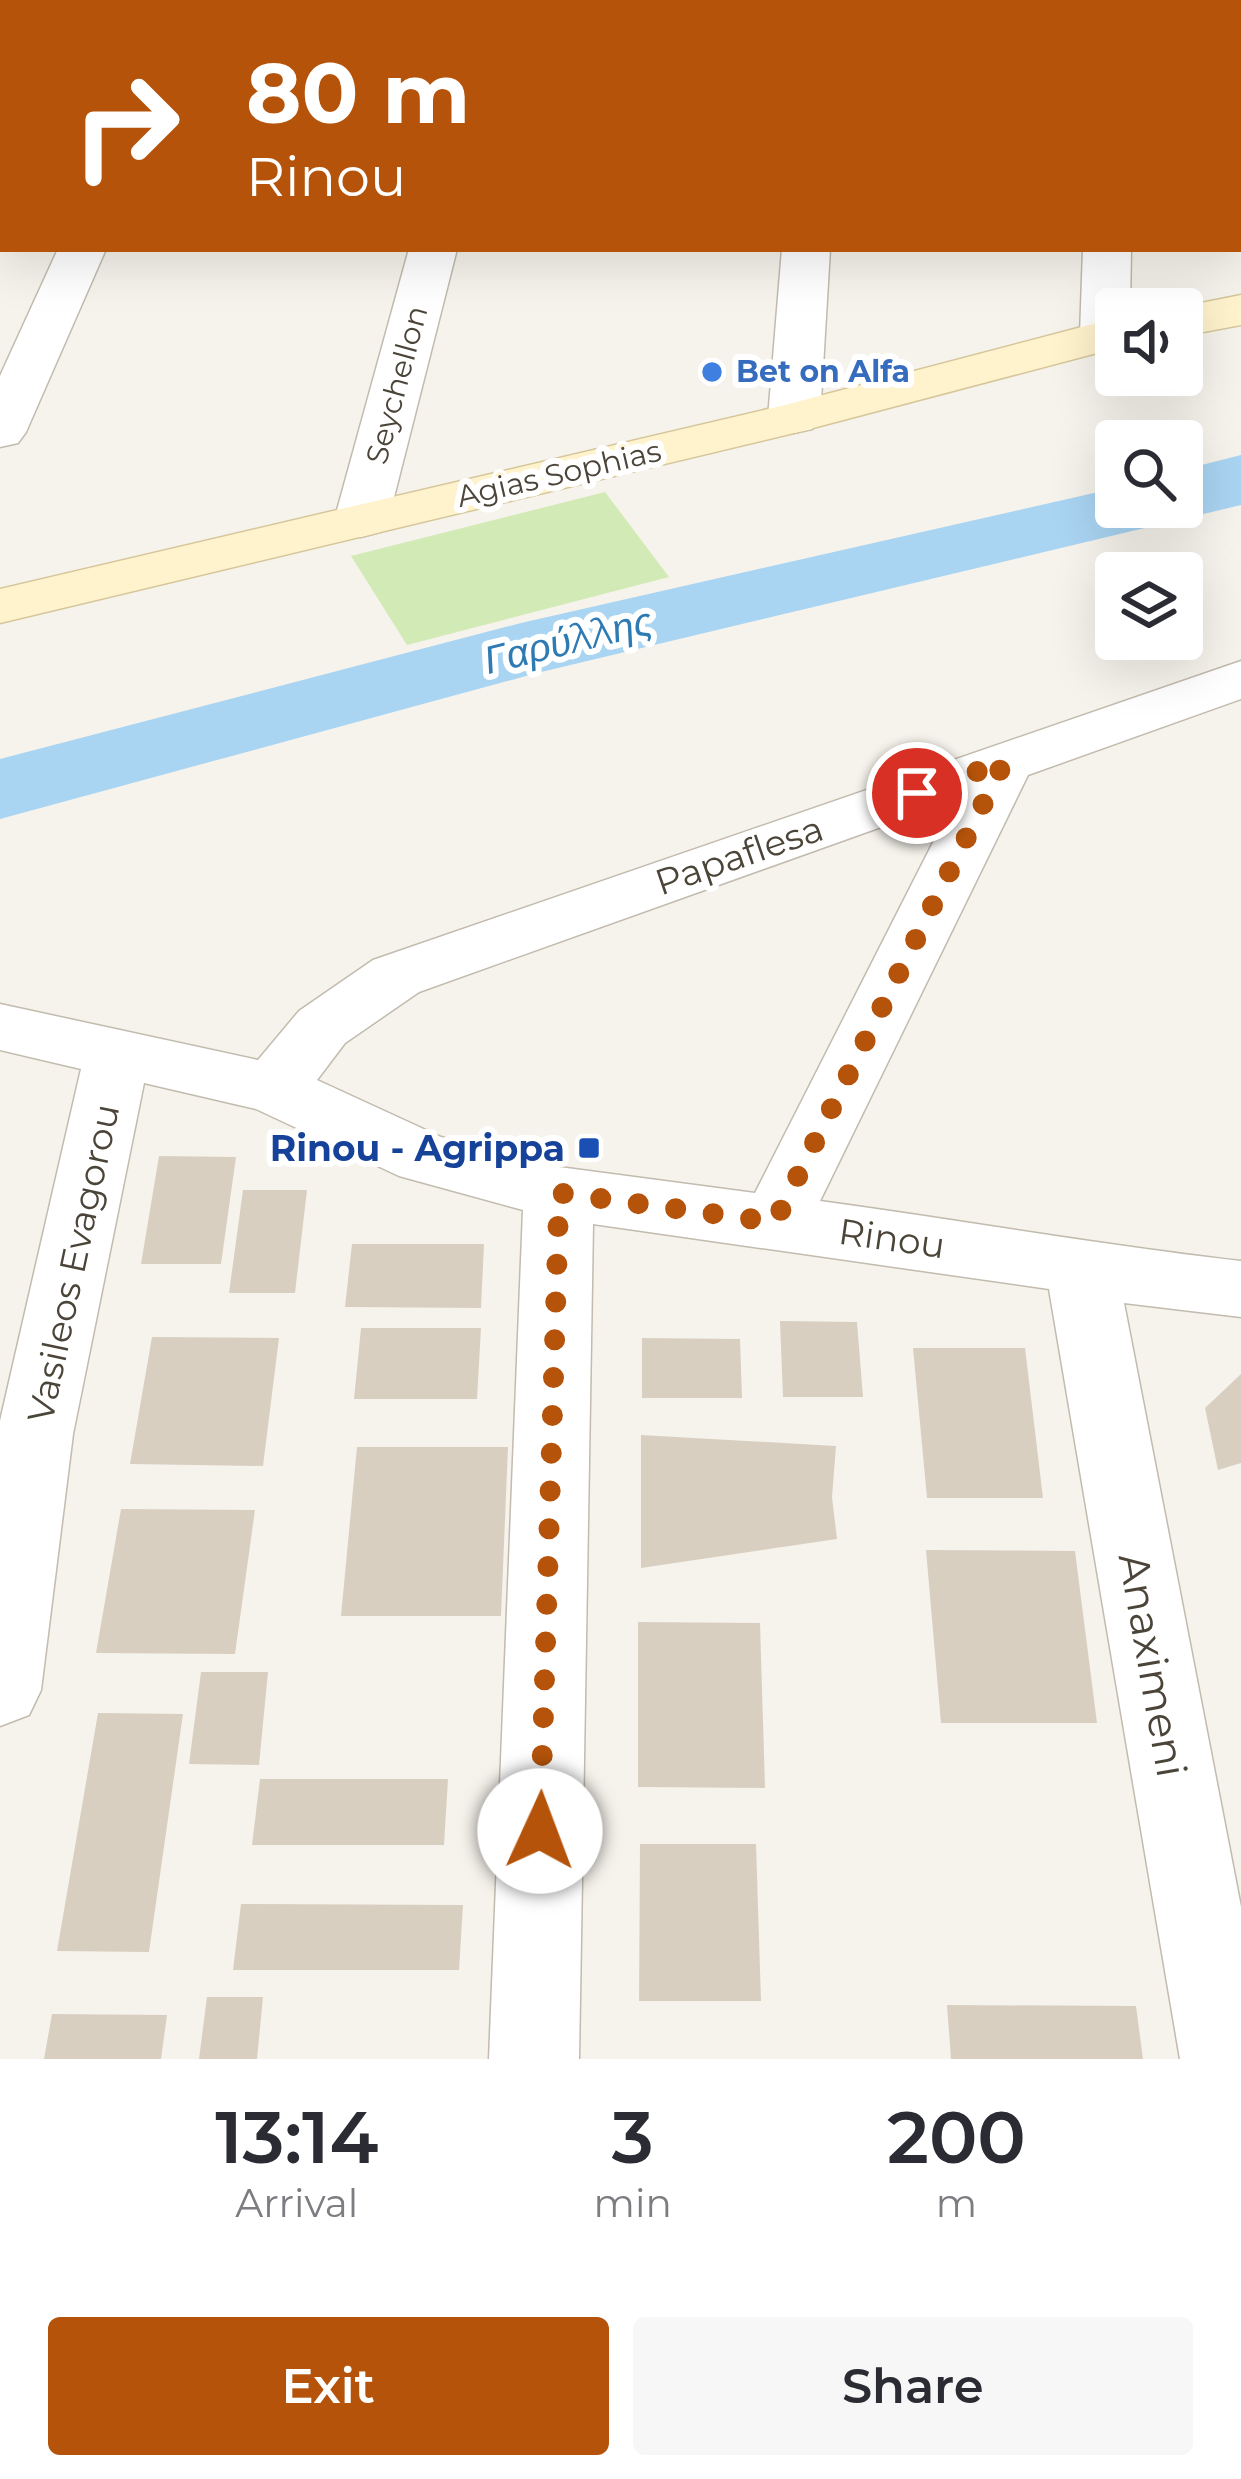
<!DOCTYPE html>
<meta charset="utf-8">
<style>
body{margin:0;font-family:Montserrat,sans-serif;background:#f7f7f7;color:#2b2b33;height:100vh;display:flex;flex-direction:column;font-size:45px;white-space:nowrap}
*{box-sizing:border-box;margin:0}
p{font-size:39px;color:#7c7c81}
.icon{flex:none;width:66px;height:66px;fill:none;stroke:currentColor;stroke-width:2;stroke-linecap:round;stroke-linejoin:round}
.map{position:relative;height:2059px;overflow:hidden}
.panel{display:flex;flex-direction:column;background:#fff;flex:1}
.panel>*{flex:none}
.hud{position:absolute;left:0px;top:0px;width:1242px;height:252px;box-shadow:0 12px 48px #0002;background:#b45309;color:#fff;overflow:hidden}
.buttons{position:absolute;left:1095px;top:288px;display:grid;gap:24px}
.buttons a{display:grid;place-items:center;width:108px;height:108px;border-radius:12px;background:#fff;box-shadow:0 12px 48px #0002;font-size:60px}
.pin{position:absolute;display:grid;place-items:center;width:102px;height:102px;color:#fff;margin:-51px;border:6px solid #fff;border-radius:50%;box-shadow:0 3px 12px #0007}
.me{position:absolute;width:132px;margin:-66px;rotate:2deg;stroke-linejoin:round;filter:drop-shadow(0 0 9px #0008)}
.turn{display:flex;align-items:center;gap:42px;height:252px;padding:0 48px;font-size:54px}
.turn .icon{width:156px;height:156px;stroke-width:2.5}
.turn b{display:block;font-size:84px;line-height:102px}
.eta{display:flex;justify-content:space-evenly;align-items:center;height:204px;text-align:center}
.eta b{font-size:72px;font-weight:600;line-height:84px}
.button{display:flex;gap:24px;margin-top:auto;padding:24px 48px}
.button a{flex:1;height:138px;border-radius:12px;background:#b45309;color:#fff;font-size:48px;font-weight:600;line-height:138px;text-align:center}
.button a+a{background:#f7f7f7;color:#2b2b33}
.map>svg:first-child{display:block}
</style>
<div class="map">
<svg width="1241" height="2059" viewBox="0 0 1241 2059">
<rect width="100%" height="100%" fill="#f6f3ec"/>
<path fill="#d2eab5" d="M605,492L669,577L407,645L351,556Z"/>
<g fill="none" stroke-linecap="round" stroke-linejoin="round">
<path fill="#a9d4f2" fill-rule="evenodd" d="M1241,455V505L537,673L0,819V759L521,623L1116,488V507H1182V470Z"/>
</g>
<path fill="#d8cfc1" d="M159,1156L236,1157L221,1264H141Z
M243,1190H307L295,1293H229Z
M352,1244H484L481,1308L345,1307Z
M780,1321L857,1322L863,1397H783Z
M361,1328H481L477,1399H354Z
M152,1337L279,1338L263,1466L130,1464Z
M642,1338L740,1339L742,1398H642Z
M913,1348H1025L1043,1498H927Z
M1241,1374V1463L1218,1470L1205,1408Z
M641,1435L836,1446L832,1497L837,1539L641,1568Z
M357,1447H508L501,1616H341Z
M121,1509L255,1510L235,1654L96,1653Z
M926,1550L1075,1551L1097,1723H941Z
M638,1622L760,1623L765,1788L638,1787Z
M201,1672H268L259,1765L189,1764Z
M98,1713L183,1714L149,1952L57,1951Z
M260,1779H448L444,1845H252Z
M640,1844H756L761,2001H639Z
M241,1904L463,1905L459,1970H233Z
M207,1997H263L257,2059H199Z
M947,2005L1136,2006L1143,2059H951Z
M52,2014L167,2015L161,2059H44Z"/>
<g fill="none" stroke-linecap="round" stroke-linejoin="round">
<g stroke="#c2bbae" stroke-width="3">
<path id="street" d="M193,0H235L192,3Z
M463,0H508L510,3H465Z
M1048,0H1090V3H1048Z
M1239,25H1241V51H1239Z
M1239,118H1241V144H1239Z
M58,249H106L26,432L18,443L0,447V376Z
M409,249H457L388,521L380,532L361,537L342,532L334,521Z
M782,249H830L820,418L812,429L794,433L776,429L768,418Z
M1083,249H1131L1130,309H1116V347L1088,345L1080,335Z
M1241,661V699L1028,775L820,1201C961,1220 1100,1245 1241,1261V1317L1124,1303L1241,1907V2059H1180L1049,1289L593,1224L579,2059H489L523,1210L399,1176L256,1109L144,1083L73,1434L41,1690L29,1715L0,1726V1421L81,1069L0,1050V1004L258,1060L299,1011L373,960ZM954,801L755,1193L559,1167L441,1137L317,1080L345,1043L419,992Z"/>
</g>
<g stroke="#d6c79b" stroke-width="3">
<path id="secondary" d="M322,0H379L320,3Z
M0,51H3V77H0Z
M1241,295V325L1182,336V309H1171Z
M1116,318V348L794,433L0,623V589L785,405Z"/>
</g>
<use href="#street" fill="#fff" fill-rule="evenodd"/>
<use href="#secondary" fill="#fff3cd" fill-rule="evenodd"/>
</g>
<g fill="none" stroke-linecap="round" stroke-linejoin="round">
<path stroke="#b45309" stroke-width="21" stroke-dasharray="0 37.8" d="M540,1831L559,1193L775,1222L1004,762L917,793"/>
</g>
<circle fill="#3f7fe0" stroke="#fff" stroke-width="4.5" cx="712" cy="372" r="12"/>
<rect fill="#1a4fb4" stroke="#fff" stroke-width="4.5" x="577" y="1136" width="24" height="24" rx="6"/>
<g text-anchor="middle" stroke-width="12" stroke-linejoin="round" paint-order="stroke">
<g font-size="30" font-weight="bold" fill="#366cbe" stroke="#fff" text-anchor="start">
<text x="736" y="382">Bet on Alfa</text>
</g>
<g font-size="30" fill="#4b4439" stroke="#fff">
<text transform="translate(397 385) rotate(-75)" y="10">Seychellon</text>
<text transform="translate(559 474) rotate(-13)" y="10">Agias Sophias</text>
</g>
<g font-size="36" fill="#4b4439" stroke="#fff">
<text transform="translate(739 855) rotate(-19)" y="13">Papaflesa</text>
<text transform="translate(892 1238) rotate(8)" y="13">Rinou</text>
<text transform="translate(73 1263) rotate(-78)" y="13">Vasileos Evagorou</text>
</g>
<g font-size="36" font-weight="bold" fill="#164399" stroke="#fff" text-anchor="end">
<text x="565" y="1161">Rinou - Agrippa</text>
</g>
<g font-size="39" font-style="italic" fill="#2e7ab2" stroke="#fff">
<text transform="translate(568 640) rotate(-14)" y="14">Γαρύλλης</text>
</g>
<g font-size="42" fill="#4b4439" stroke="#fff">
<text transform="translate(1153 1665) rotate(80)" y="15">Anaximeni</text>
</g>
</g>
</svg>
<div class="buttons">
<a><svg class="icon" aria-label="sound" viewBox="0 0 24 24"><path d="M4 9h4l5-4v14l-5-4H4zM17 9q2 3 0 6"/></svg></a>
<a><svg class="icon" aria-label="search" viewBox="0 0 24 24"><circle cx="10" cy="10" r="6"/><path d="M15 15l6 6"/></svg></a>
<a><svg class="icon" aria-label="layers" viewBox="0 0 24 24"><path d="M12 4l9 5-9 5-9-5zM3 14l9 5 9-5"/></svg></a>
</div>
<div class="pin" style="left:917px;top:793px;background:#d93025"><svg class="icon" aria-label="arrive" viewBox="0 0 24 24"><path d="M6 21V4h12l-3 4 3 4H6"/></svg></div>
<svg class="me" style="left:540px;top:1831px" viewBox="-20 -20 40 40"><circle r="19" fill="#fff"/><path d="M0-13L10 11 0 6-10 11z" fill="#b45309"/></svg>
<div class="hud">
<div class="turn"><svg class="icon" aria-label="right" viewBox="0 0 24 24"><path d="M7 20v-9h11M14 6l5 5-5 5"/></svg><div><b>80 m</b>Rinou</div></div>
</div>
</div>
<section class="panel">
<div class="eta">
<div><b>13:14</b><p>Arrival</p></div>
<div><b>3</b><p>min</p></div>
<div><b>200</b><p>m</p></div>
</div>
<div class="button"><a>Exit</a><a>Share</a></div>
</section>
